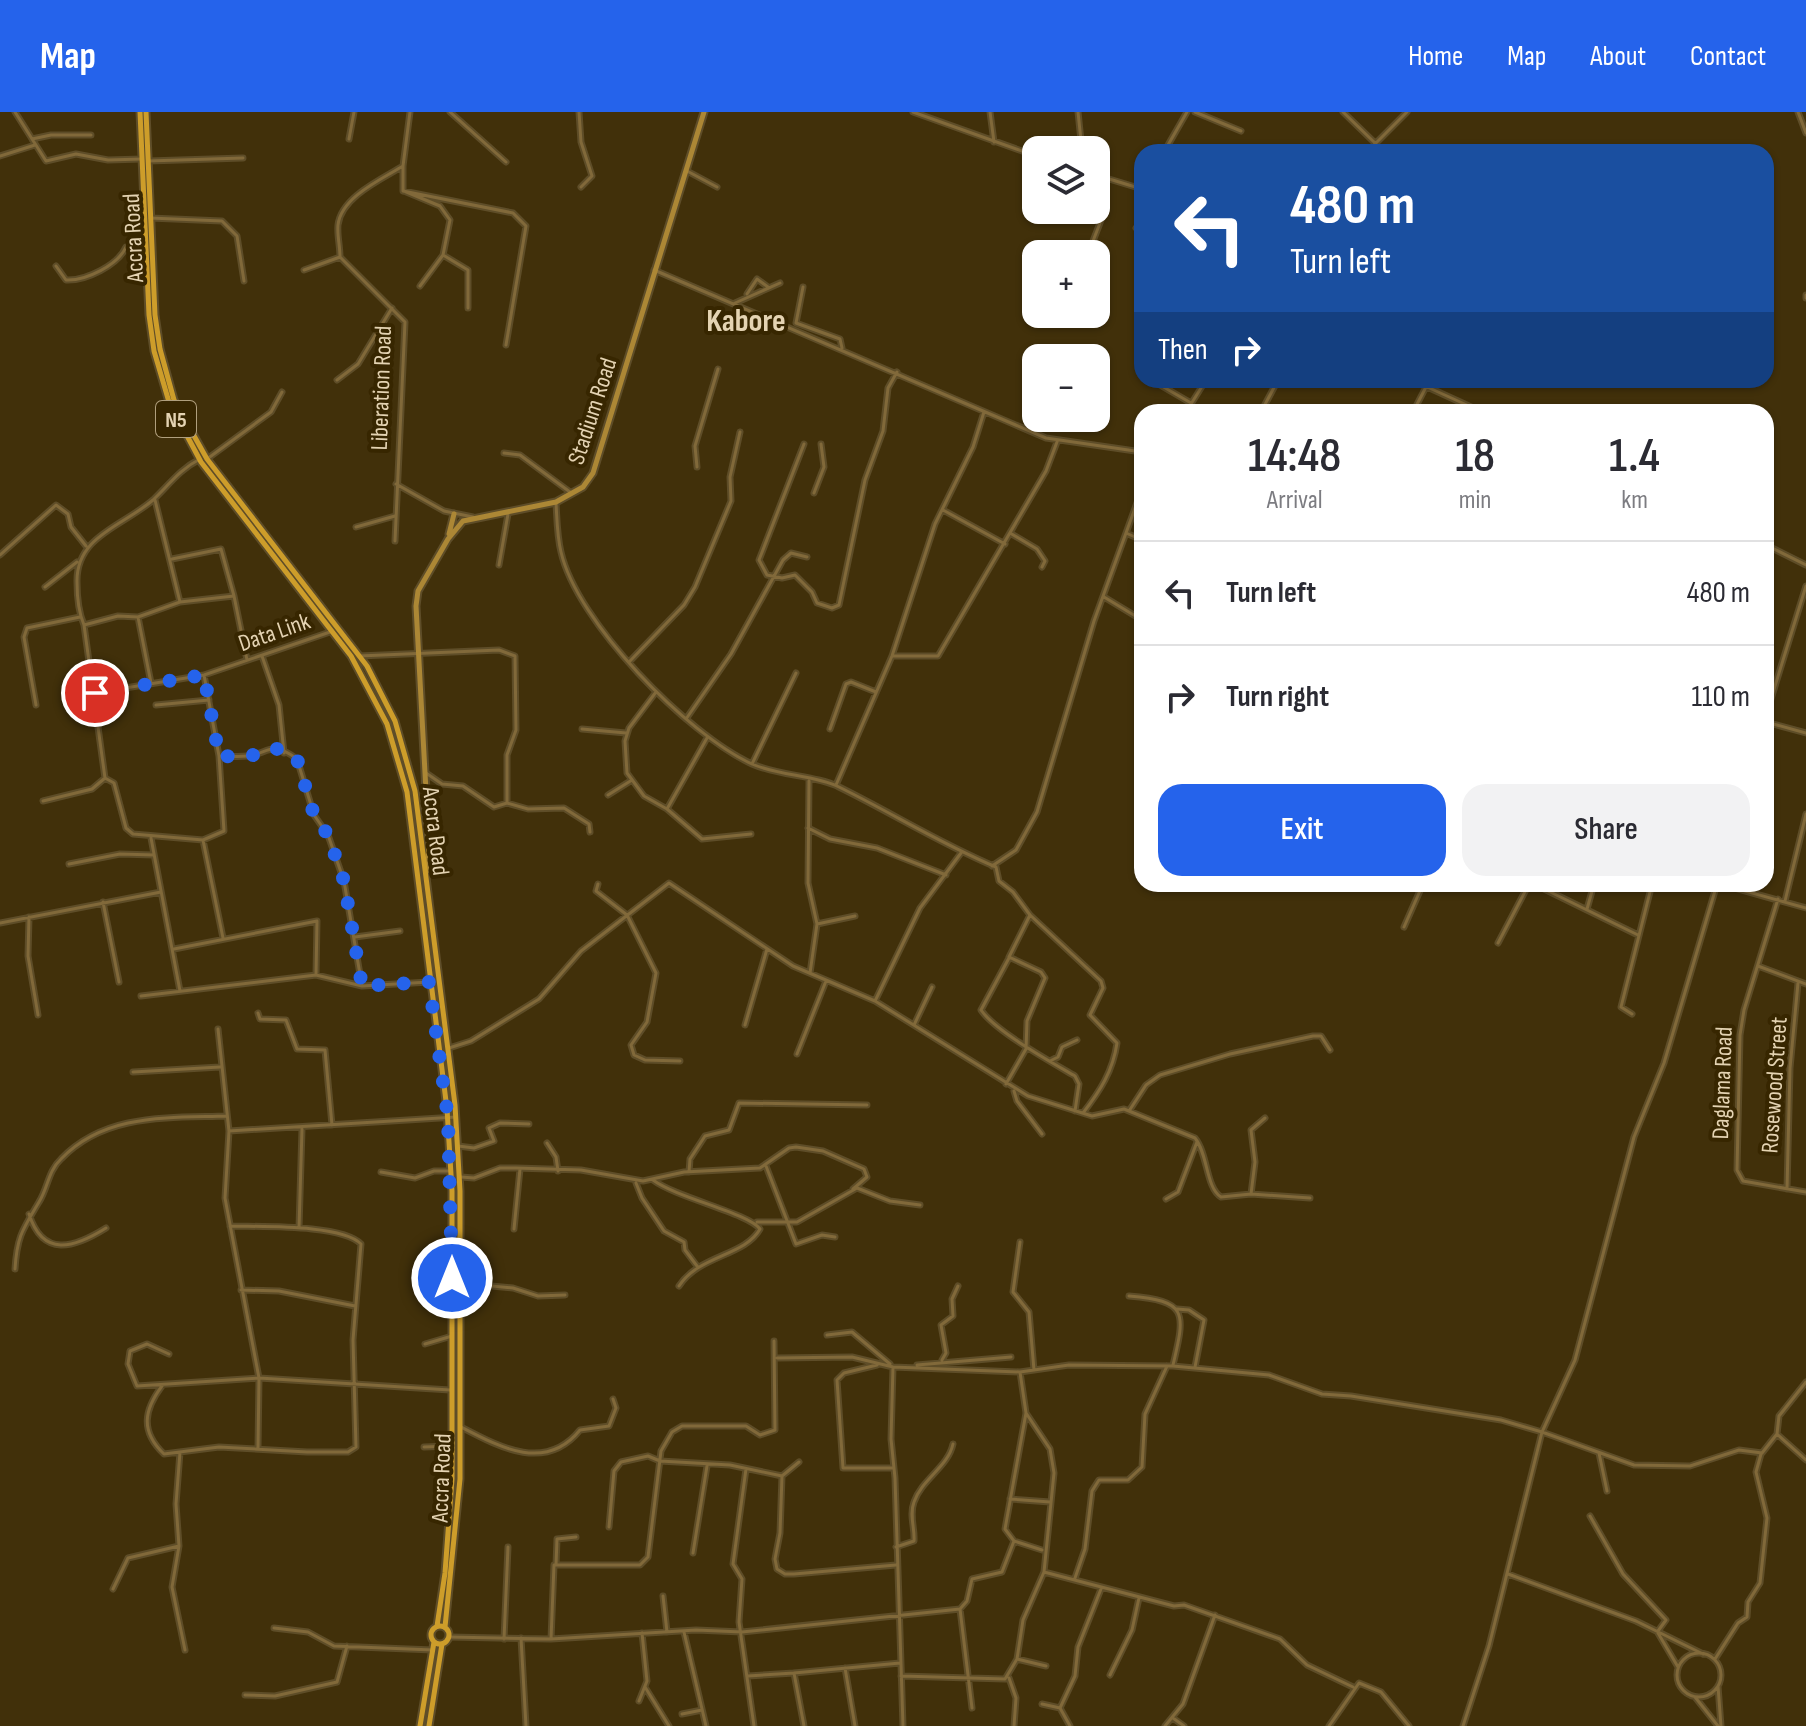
<!DOCTYPE html>
<meta charset="utf-8">
<style>
body{margin:0;font-family:"Sofia Sans Condensed",sans-serif;background:#f2f2f3;color:#2b2b33;height:100vh;display:flex;flex-direction:column;font-size:30px;white-space:nowrap}
*{box-sizing:border-box;margin:0}
p{font-size:26px;color:#7c7c81}
.icon{flex:none;width:44px;height:44px;fill:none;stroke:currentColor;stroke-width:2;stroke-linecap:round;stroke-linejoin:round}
.map{position:relative;flex:1;overflow:hidden}
.sheet{position:absolute;left:1134px;top:292px;width:640px;height:488px;display:flex;flex-direction:column;background:#fff;border-radius:24px;box-shadow:0 2px 6px #0004}
.sheet>*{flex:none}
.top-card{position:absolute;left:1134px;top:32px;width:640px;height:244px;border-radius:24px;box-shadow:0 2px 6px #0004;background:#1a4fa0;color:#fff;overflow:hidden}
.fabs{position:absolute;left:1022px;top:24px;display:grid;gap:16px}
.fabs a{display:grid;place-items:center;width:88px;height:88px;border-radius:16px;background:#fff;box-shadow:0 2px 6px #0004;font-size:40px}
.pin{position:absolute;display:grid;place-items:center;width:68px;height:68px;color:#fff;margin:-34px;border:4px solid #fff;border-radius:50%;box-shadow:0 2px 8px #0007}
.me{position:absolute;width:88px;margin:-44px;rotate:0deg;stroke-linejoin:round;filter:drop-shadow(0 0 6px #0008)}
.turn{display:flex;align-items:center;gap:28px;height:168px;padding:0 24px;font-size:36px}
.turn .icon{width:104px;height:104px;stroke-width:2.5}
.turn b{display:block;font-size:56px;line-height:68px}
.then{display:flex;align-items:center;height:76px;padding:0 24px;background:#0003;gap:16px;font-size:30px}
.eta{display:flex;justify-content:space-evenly;align-items:center;height:136px;text-align:center}
.eta b{font-size:48px;font-weight:600;line-height:56px}
.button{display:flex;gap:16px;margin-top:auto;padding:16px 24px}
.button a{flex:1;height:92px;border-radius:24px;background:#2563eb;color:#fff;font-size:32px;font-weight:600;line-height:92px;text-align:center}
.button a+a{background:#f2f2f3;color:#2b2b33}
ul{padding:0;list-style:none}
li{display:flex;align-items:center;gap:24px;height:104px;padding:0 24px;border-top:2px solid #e1e1e2}
li div{flex:1}
li b{display:block;font-size:30px}
li em{font-style:normal}
header{display:flex;align-items:center;gap:48px;box-sizing:border-box;height:112px;padding:0 40px;background:#2563eb;color:#fff}
header strong{font-size:38px}
nav{display:flex;gap:44px;margin-inline-start:auto;font-size:28px}
.map>svg:first-child{display:block}
</style>
<header>
<strong>Map</strong>
<nav><a>Home</a><a>Map</a><a>About</a><a>Contact</a></nav>
</header>
<div class="map">
<svg width="1806" height="1614" viewBox="0 0 1806 1614">
<rect width="100%" height="100%" fill="#41300a"/>
<g fill="none" stroke-linecap="round" stroke-linejoin="round">
<g stroke="#5e4d28" stroke-width="7">
<path id="minor" d="M15,0L46,49L76,42L108,48L142,47
M450,0L506,50
M579,0L581,30L592,64L581,75
M913,0L1036,44
M990,0L994,30
M1078,0L1082,38
M1195,0L1241,19
M1343,0L1375,31
M1798,0L1806,21
M32,27L51,23H91
M349,27L354,0
M1164,40L1187,0
M1367,40L1407,0
M0,44L35,33
M148,49L243,46
M403,54V79L513,101L526,114L506,233
M687,59L717,75
M1096,63L1142,77
M404,79L440,94L450,108L443,143L420,174
M1026,95L1036,77
M150,106L222,109L237,124L244,169
M1136,116L1142,119
M1088,142L1105,98V67
M443,143L468,158V196
M56,154L66,168C86,169 118,153 126,135L145,134
M304,158L340,145
M654,158L1046,326L1142,340
M803,175L796,211L840,227L842,236
M747,182L757,167L768,175
M1806,183V186
M735,191L780,171
M337,268L358,252L392,196
M1412,268L1482,300
M1155,270L1191,291
M1186,300L1206,268
M1261,300L1278,268
M1413,300L1426,275
M804,332L759,448L767,463L782,466L795,463L812,480L817,491L832,496L839,493L865,368L883,319L888,276L897,260
M504,341L520,343L570,380
M207,347L271,300L282,280
M697,355L695,334L718,257
M396,372L444,399L473,405
M814,381L824,355L821,332
M155,388L180,490L234,484L247,548
M556,391C557,407 557,424 561,440C577,510 687,622 752,652C779,664 815,663 839,675C892,701 941,732 996,755L999,769L1013,780L1030,803L1009,845L1041,860L1045,866L1027,909L1026,937L1006,972
M943,398L1005,432
M356,415L395,404
M1010,421L1037,437L1045,449L1042,455
M1126,421L1142,428
M395,429L405,210L340,145C340,134 337,123 338,113C341,85 382,67 403,54L410,0
M1766,433L1806,453
M0,443L56,393L68,402L71,415L86,434
M172,447L221,437L234,484
M499,453L508,402
M45,475L77,450
M1104,485L1142,508
M180,490L138,505L118,504L84,513C78,499 77,485 77,470C76,424 123,414 153,388C168,374 180,357 200,347
M138,505L151,571
M262,544L279,593L284,641
M359,544L499,538L515,544L516,618L507,643V691
M892,544H938L1046,359L1057,330
M630,549L684,493L695,475L731,389L730,365L740,320
M656,580L629,616L625,629L627,661L644,684L667,697L702,727L751,722
M95,581L204,563L330,520
M36,593L24,525L27,516L80,505
M156,593L209,588
M1766,603L1806,474
M686,607L731,542L783,448L791,441L807,445
M1766,610L1806,621
M582,617L626,621
M830,617L846,572L851,570L876,580
M219,644C228,644 238,645 247,644C269,642 270,627 297,647L314,703L328,723L344,769L362,874
M752,652L796,561
M426,661L442,672L463,674L494,695L507,691L528,697L564,696L589,712L590,720
M105,666L114,671L126,716L133,722L203,728L224,719L219,644L204,563
M809,669L808,771L817,812L810,861
M836,673L892,544L935,412L973,335L984,300
M608,683L632,668
M43,689L92,677L105,666L84,513
M667,697L707,626
M808,716L830,727L877,736L946,763
M151,726L180,879
M203,728L223,826
M69,752L120,742L154,743
M992,754L1016,738L1037,700L1094,509L1142,377
M598,772L596,779L627,803L656,861L647,910L631,933L634,943L645,948L680,949
M1534,772L1638,823
M1717,772L1664,951L1634,1025L1575,1248L1542,1320L1634,1353L1690,1354L1739,1338L1762,1341L1777,1322L1806,1348
M1720,772L1806,796
M1778,787L1744,898L1740,923L1737,1058L1743,1069L1806,1080
M1785,789L1806,702
M103,790L119,870
M1587,797L1594,772
M1030,803L1101,869L1103,876L1090,903L1117,931C1113,959 1100,979 1083,1001
M29,805L28,844L38,903
M0,811L161,780
M817,812L855,804
M1404,815L1423,772
M355,825L400,819
M1498,831L1529,772
M174,837L317,809L316,863
M1009,846L981,898C995,919 1051,950 1075,964L1079,972L1075,999
M1758,854L1806,872
M141,884L316,863L362,874L429,870
M875,889L920,796L961,741
M258,901L260,907L286,908L297,937L325,938L332,1013
M1632,902L1621,895L1652,772
M745,913L767,837
M914,913L932,875
M218,917L229,1019L225,1086L259,1266L258,1336
M449,936L471,929L539,887L581,839L669,771L793,854L875,889L1028,984L1092,1004L1124,997L1195,1026C1208,1042 1206,1076 1221,1085L1251,1082L1310,1086
M797,942L826,869
M1050,949L1058,945L1062,935L1077,928
M133,960L220,955
M1014,979L1017,989L1042,1022
M1129,999L1146,973L1160,963L1230,942L1313,924H1321L1330,938
M229,1019L456,1005
M547,1031L556,1045L558,1059
M458,1034L474,1036L494,1029L489,1016L500,1011L529,1012
M766,1054L796,1132L822,1123L835,1125
M381,1060L415,1066L434,1059H450
M689,1060L690,1047L705,1024L729,1018L739,991L867,993
M461,1065L474,1066L500,1056H516L581,1058L643,1069L684,1060L760,1056L789,1036L796,1035L823,1039L864,1057L867,1065L853,1077
M653,1068C677,1086 748,1101 760,1117C745,1144 699,1143 679,1174
M636,1071L642,1086L664,1119L684,1130L685,1138L697,1154
M1787,1077L1790,956L1798,871
M1251,1082L1255,1050L1251,1018L1265,1006
M1166,1087L1178,1080L1197,1030
M29,1102C43,1146 74,1136 106,1116
M757,1110H797L857,1076L890,1089L920,1093
M299,1116L302,1017
M514,1117L520,1057
M1020,1130L1013,1180L1029,1200L1034,1258
M15,1157C17,1124 23,1117 39,1090C48,1076 48,1059 61,1047C105,1001 168,1006 227,1004
M460,1171L513,1176L538,1184L565,1183
M241,1178L279,1179L355,1194
M1129,1184C1187,1189 1186,1199 1173,1253
M1177,1197L1189,1198L1204,1208L1195,1255
M827,1223L852,1220L890,1252
M425,1232L452,1224
M169,1242L147,1232L130,1239L128,1252L137,1274L259,1266L450,1278
M777,1246L852,1245L893,1255L1020,1260L1069,1253L1173,1254L1269,1263L1322,1282L1351,1284L1501,1308L1542,1320L1489,1534L1463,1614
M942,1248L946,1241L941,1213L953,1204L952,1187L958,1174
M877,1253L844,1261L837,1268L843,1356H893
M917,1253L1011,1245
M893,1255L891,1327L895,1366L903,1614
M1020,1260L1026,1301L1005,1417L1014,1429L1042,1438
M162,1274C144,1298 140,1319 164,1342L219,1335L307,1340H348L356,1335L353,1228L361,1132C342,1112 259,1115 230,1114
M461,1315C501,1336 546,1360 580,1318L609,1314L616,1296L613,1287
M1777,1322L1779,1304L1806,1270
M424,1335L452,1334
M1599,1341L1607,1379
M746,1357L733,1452L742,1467L739,1510L754,1614
M782,1364L780,1421L775,1447L777,1457L785,1462H794L896,1453
M1010,1387L1050,1390
M1590,1404L1623,1462L1666,1508L1658,1519
M609,1415L614,1359L621,1350L648,1344L660,1349L730,1353L782,1364L799,1350
M179,1434L172,1475L185,1538
M896,1435L914,1429C915,1416 909,1403 914,1390C922,1367 948,1355 953,1332
M693,1441L707,1354
M556,1453L557,1427L576,1425
M1044,1460L1174,1494L1184,1493L1280,1527L1307,1553L1353,1575
M1508,1462L1636,1509L1703,1542
M1075,1466L1085,1437L1092,1379L1099,1368H1128L1142,1355L1145,1302L1167,1254
M113,1477L128,1446L179,1434L176,1392L180,1340
M663,1484L667,1520
M960,1497L972,1596
M274,1516L308,1520L334,1534L433,1538
M684,1520L706,1614
M1658,1521L1678,1555
M449,1525L551,1527L696,1518L742,1520L960,1497L967,1489L972,1467L1002,1460L1014,1429
M521,1526L526,1614
M504,1527L508,1435
M551,1527L554,1453H640L648,1445L661,1339L672,1320L682,1314H746L760,1323L775,1318L774,1229
M1677 1563a22 22 0 1 1 44 0a22 22 0 1 1-44 0Z
M1017,1547L1046,1554
M1715,1547L1738,1511L1747,1505L1748,1490L1760,1471L1767,1406L1756,1360L1761,1342
M845,1556L855,1614
M794,1561L900,1551
M1110,1563L1132,1518L1139,1486
M748,1564L794,1561L804,1614
M901,1564L1005,1567L1017,1547L1023,1508L1044,1460L1054,1361L1050,1337L1026,1301
M1009,1566L1016,1586L1014,1614
M1718,1574L1721,1614
M645,1575L669,1614
M245,1583L275,1584L337,1570L347,1534
M1695,1585L1718,1614
M639,1589L647,1569L642,1521
M1042,1592L1060,1596
M682,1602L702,1598
M1173,1606L1184,1614
M1070,1614L1060,1596L1075,1564L1078,1535L1101,1477
M1165,1614L1183,1592L1215,1503
M1329,1614L1359,1571L1381,1580L1409,1614"/>
</g>
<g stroke="#5e4d28" stroke-width="9">
<path id="secondary" d="M449,422L454,402
M426,760L429,735L416,494L418,479L448,427L463,409L556,390L583,375L593,361L704,0"/>
</g>
<g stroke="#5e4d28" stroke-width="9">
<path id="primary" d="M140,0L149,203L154,239L169,290L201,350L351,544L387,612L407,680L447,997L452,1079V1367L445,1461L437,1514
M146,0L155,203L160,237L174,288L207,347L367,554L395,609L415,679L455,993L460,1079V1367L445,1515
M431 1523a9 9 0 1 1 18 0a9 9 0 1 1-18 0Z
M420,1614L434,1530
M429,1614L442,1532"/>
</g>
<use href="#minor" stroke="#81693a" stroke-width="3"/>
<use href="#secondary" stroke="#ac8735" stroke-width="5"/>
<use href="#primary" stroke="#cd9d2a" stroke-width="5"/>
</g>
<g fill="none" stroke-linecap="round" stroke-linejoin="round">
<path stroke="#2563eb" stroke-width="14" stroke-dasharray="0 25.2" d="M95,581L204,563L219,644C228,644 238,645 247,644C269,642 270,627 297,647L314,703L328,723L344,769L362,874L429,870L448,1006L452,1166"/>
</g>
<g text-anchor="middle" stroke-width="8" stroke-linejoin="round" paint-order="stroke">
<rect fill="#372600" stroke="#b09f7d" stroke-width="2" x="156" y="289" width="40" height="36" rx="6"/>
<g font-size="22" font-weight="bold" fill="#e4d3b2">
<text x="176" y="315">N5</text>
</g>
<g font-size="24" fill="#e4d3b2" stroke="#372600">
<text transform="translate(133 126) rotate(-93)" y="8">Accra Road</text>
<text transform="translate(381 276) rotate(-88)" y="8">Liberation Road</text>
<text transform="translate(592 299) rotate(-72)" y="8">Stadium Road</text>
<text transform="translate(274 520) rotate(-19)" y="8">Data Link</text>
<text transform="translate(436 719) rotate(83)" y="8">Accra Road</text>
<text transform="translate(1722 971) rotate(-88)" y="8">Daglama Road</text>
<text transform="translate(1774 973) rotate(-86)" y="8">Rosewood Street</text>
<text transform="translate(441 1366) rotate(-88)" y="8">Accra Road</text>
</g>
<g font-size="32" font-weight="bold" fill="#e4d3b2" stroke="#372600">
<text x="746" y="219">Kabore</text>
</g>
</g>
</svg>
<div class="fabs">
<a><svg class="icon" aria-label="layers" viewBox="0 0 24 24"><path d="M12 4l9 5-9 5-9-5zM3 14l9 5 9-5"/></svg></a>
<a>+</a>
<a>−</a>
</div>
<div class="pin" style="left:95px;top:581px;background:#d93025"><svg class="icon" aria-label="arrive" viewBox="0 0 24 24"><path d="M6 21V4h12l-3 4 3 4H6"/></svg></div>
<svg class="me" style="left:452px;top:1166px" viewBox="-20 -20 40 40"><circle r="17" fill="#2563eb" stroke="#fff" stroke-width="3"/><path d="M0-11L8 9 0 5-8 9z" fill="#fff"/></svg>
<div class="top-card">
<div class="turn"><svg class="icon" aria-label="left" viewBox="0 0 24 24"><path d="M17 20v-9H6M10 6l-5 5 5 5"/></svg><div><b>480 m</b>Turn left</div></div>
<div class="then">Then<svg class="icon" aria-label="right" viewBox="0 0 24 24"><path d="M7 20v-9h11M14 6l5 5-5 5"/></svg></div>
</div>
<section class="sheet">
<div class="eta">
<div><b>14:48</b><p>Arrival</p></div>
<div><b>18</b><p>min</p></div>
<div><b>1.4</b><p>km</p></div>
</div>
<ul>
<li><svg class="icon" aria-label="left" viewBox="0 0 24 24"><path d="M17 20v-9H6M10 6l-5 5 5 5"/></svg><div><b>Turn left</b></div><em>480 m</em></li>
<li><svg class="icon" aria-label="right" viewBox="0 0 24 24"><path d="M7 20v-9h11M14 6l5 5-5 5"/></svg><div><b>Turn right</b></div><em>110 m</em></li>
</ul>
<div class="button"><a>Exit</a><a>Share</a></div>
</section>
</div>
